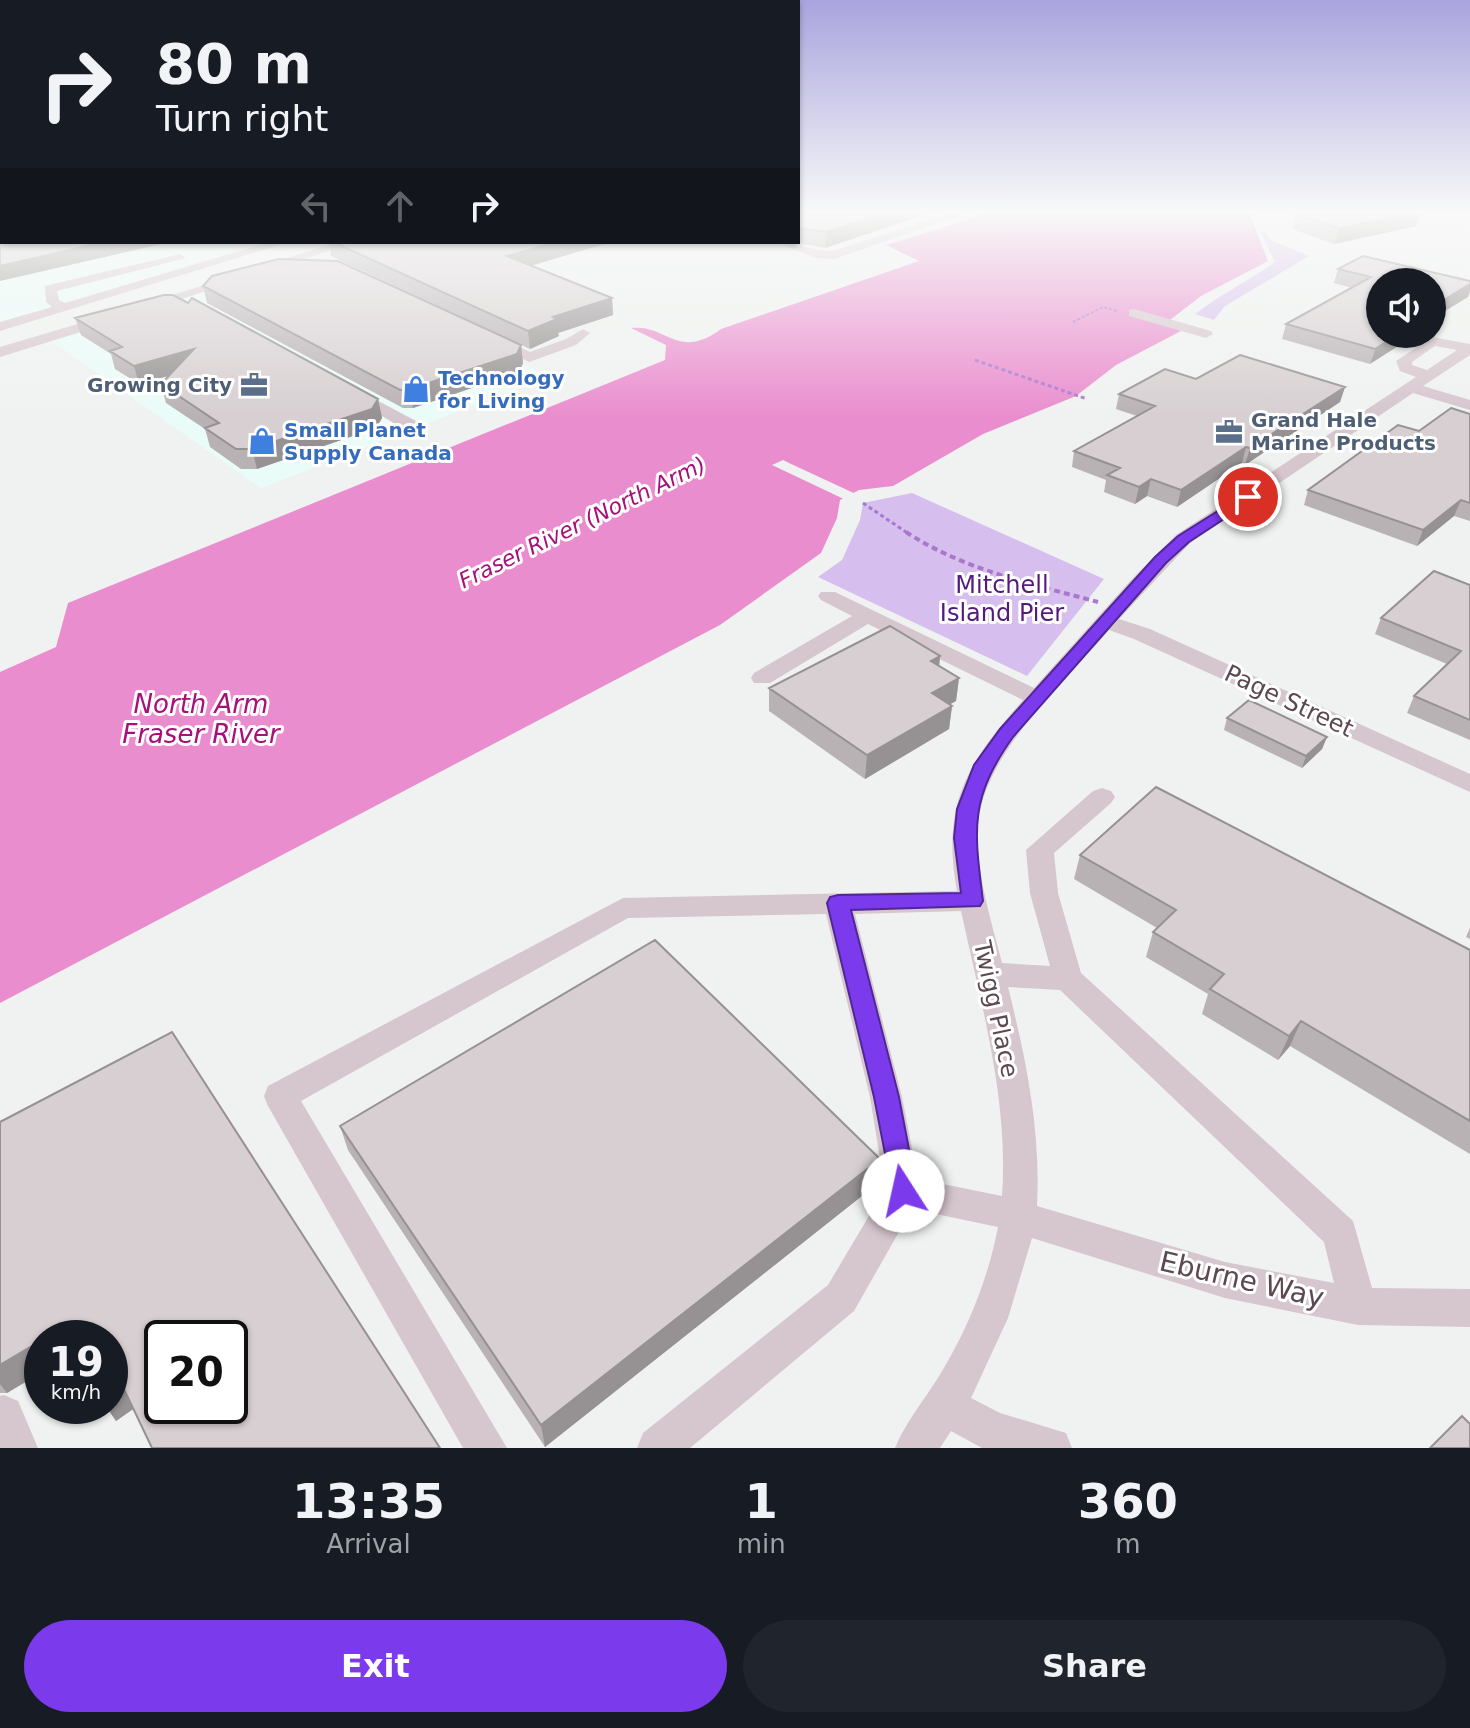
<!DOCTYPE html>
<style>
body{margin:0;font-family:"DejaVu Sans",sans-serif;background:#20242c;color:#f1f3f6;height:100vh;display:flex;flex-direction:column;font-size:30px;white-space:nowrap}
*{box-sizing:border-box;margin:0}
p{font-size:26px;color:#9ea1a6}
.icon{flex:none;width:44px;height:44px;fill:none;stroke:currentColor;stroke-width:2;stroke-linecap:round;stroke-linejoin:round}
.map{position:relative;height:1448px;overflow:hidden}
.drawer{display:flex;flex-direction:column;background:#171b24;flex:1}
.drawer>*{flex:none}
.banner{position:absolute;left:0px;top:0px;width:800px;height:244px;box-shadow:0 2px 6px #0004;background:#171b24;color:#f1f3f6;overflow:hidden}
.tools{position:absolute;left:1366px;top:268px;display:grid;gap:16px}
.tools a{display:grid;place-items:center;width:80px;height:80px;border-radius:50%;background:#171b24;box-shadow:0 2px 6px #0004;font-size:40px}
.speed{position:absolute;left:24px;top:1320px;display:flex;gap:16px;font-size:40px;font-weight:700;text-align:center}
.speed>*{display:grid;place-content:center;width:104px;height:104px;border-radius:50%;background:#171b24;box-shadow:0 2px 6px #0004;line-height:1}
.speed small{font-size:20px;font-weight:400}
.speed .limit{border:4px solid #111;border-radius:12px;background:#fff;color:#111}
.pin{position:absolute;display:grid;place-items:center;width:68px;height:68px;color:#fff;margin:-34px;border:4px solid #fff;border-radius:50%;box-shadow:0 2px 8px #0007}
.me{position:absolute;width:88px;margin:-44px;rotate:350deg;stroke-linejoin:round;filter:drop-shadow(0 0 6px #0008)}
.turn{display:flex;align-items:center;gap:28px;height:168px;padding:0 24px;font-size:36px}
.turn .icon{width:104px;height:104px;stroke-width:2.5}
.turn b{display:block;font-size:56px;line-height:68px}
.lanes{display:flex;align-items:center;height:76px;padding:0 24px;background:#0003;justify-content:center;gap:40px;direction:ltr}
.lanes .off{opacity:.35}
.eta{display:flex;justify-content:space-evenly;align-items:center;height:136px;text-align:center}
.eta b{font-size:48px;font-weight:600;line-height:56px}
.primary-button{display:flex;gap:16px;margin-top:auto;padding:16px 24px}
.primary-button a{flex:1;height:92px;border-radius:48px;background:#7c3aed;color:#fff;font-size:32px;font-weight:600;line-height:92px;text-align:center}
.primary-button a+a{background:#20242c;color:#f1f3f6}
.map>svg:first-child{display:block}
</style>
<div class="map">
<svg width="1470" height="1448" viewBox="0 0 1470 1448">
<rect width="100%" height="100%" fill="#eff2f0"/>
<path fill="#eafcf8" d="M0,213L2,242H246L252,245L0,324Z
M302,260L549,376L261,488L50,340Z"/>
<path fill="#d6bfee" d="M1265,232L1272,241L1309,256L1225,306L1214,320L1195,314C1220,294 1249,281 1275,262L1261,233Z
M912,493L1104,579L1027,676L818,577L842,560L860,520L863,503Z"/>
<path fill="#ea8dce" d="M990,213H1249L1268,261L1201,296L1166,323L1181,331L1116,365L1076,396L983,434L893,486L859,490L840,500L837,518L821,553L720,625L0,1003V672L56,647L68,603L665,360L666,345L631,328C667,324 678,361 721,329L919,261L886,245Z"/>
<path fill="#eff2f0" d="M783,460L789,463L858,495L848,501L772,465Z"/>
<g fill="none" stroke-linecap="round" stroke-linejoin="round">
<path stroke="#aa78cb" stroke-width="2" stroke-dasharray="3 2" stroke-linecap="butt" d="M1073,322L1103,307L1117,311"/>
<path stroke="#aa78cb" stroke-width="3" stroke-dasharray="4 3" stroke-linecap="butt" d="M975,360L1087,399
M863,503L909,534"/>
<path stroke="#aa78cb" stroke-width="4" stroke-dasharray="6 4" stroke-linecap="butt" d="M906,532C964,570 1032,584 1098,602"/>
<path fill="#d6c6cd" fill-rule="evenodd" d="M950,213H967L834,259L816,258L775,242C795,242 813,251 833,251Z
M270,242H289L0,331V322L52,307L46,302L45,286L180,254L186,258L57,291L59,300L65,303Z
M337,242H356L151,309L139,306Z
M1134,309L1211,331L1213,334L1206,338L1129,316V310Z
M108,315L113,316V322L0,357V347Z
M583,329L590,333L576,345L529,362L488,340L490,337H500L530,352L566,339Z
M1432,337L1470,344V355L1423,386L1470,400V410L1413,393L1190,543L1119,619L1150,629L1470,774V792L1134,639L1109,630C1064,682 983,755 978,825C975,871 991,919 1002,963L1050,966L1030,893L1026,850L1093,791L1102,788L1111,791L1115,797L1111,803L1054,853L1058,893L1081,973L1353,1221L1372,1288L1470,1289V1327L1358,1325L1225,1298L1032,1238L1008,1318L971,1398L1000,1413L1066,1433L1072,1448H982L951,1431L940,1448H895C906,1421 926,1398 941,1373C968,1328 988,1279 998,1227L912,1209L854,1311L690,1448H637L643,1433L828,1285L885,1189L870,1097L826,914L628,918L301,1101L507,1448H463L268,1106L264,1096L268,1086L623,898L957,891C941,804 967,763 1023,700L868,624L770,683H754L751,678L754,673L852,616L821,600L818,596L821,592H835L1034,688L1131,580L1176,535L1416,377L1400,371L1396,361ZM1435,346L1457,350L1427,370L1412,365V362ZM961,911C981,1004 1009,1100 1002,1196L918,1179L902,1097L855,914ZM1008,987L1060,990L1324,1242L1334,1283L1225,1262L1037,1206C1041,1131 1026,1059 1008,987Z
M352,387L416,421L418,425L416,429H404L346,395V389Z
M4,1395L18,1401L38,1448H0V1396Z"/>
</g>
<path fill="#b9b2b4" fill-rule="evenodd" d="M798,213H929L825,248L792,242H798Z
M1300,213H1420L1416,226L1334,244L1292,229L1296,214Z
M329,242H611L531,266L612,298L613,315L558,333L559,336L530,349L331,256Z
M1338,269L1468,297L1380,334L1370,364L1282,339L1286,324L1352,288L1334,283Z
M203,286L521,345L523,363L519,372L413,408H403L207,303Z
M75,318L378,399L382,418L376,428L257,469H241L210,447L205,429L166,403L161,384L169,376L139,384L115,369L111,354L81,335Z
M1196,379L1345,387L1340,402L1245,465L1242,463L1177,507L1147,496L1135,504L1104,492L1106,480L1072,467L1074,451L1137,416L1116,409L1119,394Z
M1470,414V521L1454,516L1417,546L1304,505L1308,490L1419,431Z
M1470,585V740L1407,713L1414,696L1447,664L1375,634L1381,618Z
M940,656L939,666L959,678L956,701L950,704L952,706L949,729L865,779L769,711V688Z
M1227,718L1327,737L1322,749L1302,768L1224,730Z
M1080,855L1470,950V1154L1290,1046L1278,1060L1202,1014L1208,994L1146,957L1153,932L1157,928L1074,879Z
M1470,928V939L1466,937Z
M172,1032L440,1448H152L133,1409L116,1421L106,1406H110V1338H42V1372L7,1393H0V1122ZM162,1338H230V1406H162Z
M340,1126L877,1184L545,1447L348,1150Z"/>
<path fill="#969192" d="M885,213H929L825,248L826,232Z
M1413,213H1420L1416,226L1334,244L1339,228Z
M104,242H170L0,281V266Z
M557,242H611L508,272L507,256Z
M1470,284V291L1468,297L1432,319V307Z
M612,298L613,315L558,333L559,336L530,349L528,331L553,317Z
M1398,334H1417L1370,364L1375,349Z
M521,345L523,363L519,372L413,408L410,389Z
M194,349L199,367L139,384L134,366Z
M1345,387L1340,402L1245,465L1250,448Z
M378,399L382,418L376,428L257,469L252,449Z
M1246,447L1242,463L1177,507L1181,490Z
M1151,479L1147,496L1135,504L1139,487Z
M1461,500L1454,516L1417,546L1423,530Z
M940,656L938,678L931,661Z
M959,678L956,701L929,716L932,693Z
M952,706L949,729L865,779L867,755Z
M1327,737L1322,749L1302,768L1306,756Z
M1301,1021L1290,1046L1278,1060L1289,1036Z
M880,1159L877,1184L545,1447L541,1425Z
M42,1340V1372L7,1393L0,1384V1365Z
M122,1385L136,1407L116,1421L106,1406H110V1392Z"/>
<path fill="#d7cfd1" stroke="#969192" stroke-width="2" fill-rule="evenodd" d="M0,213H2V242H104L0,266Z
M798,213H885L826,232L798,228Z
M1300,213H1413L1339,228L1296,214Z
M333,242H557L507,256L612,298L553,317L557,319L528,331Z
M1363,256L1470,281V284L1432,307V282H1380V334H1398L1375,349L1286,324L1371,277L1338,269Z
M279,259L338,261L521,345L517,354L410,389L400,390L203,286L212,276Z
M164,295H173L188,303L192,298L378,399L372,409L252,449H236L205,428L219,423L161,384L194,349L134,366L110,351L122,347L75,318Z
M1240,355L1345,387L1250,448L1246,447L1181,490L1151,479L1139,487L1107,475L1120,468L1074,451L1155,406L1119,394L1165,369L1196,379Z
M1451,408L1470,414V503L1461,500L1423,530L1308,490L1398,425L1419,431Z
M1434,571L1470,585V720L1414,696L1461,651L1381,618Z
M890,626L940,656L931,661L959,678L932,693L952,706L867,755L769,688Z
M1249,700L1327,737L1306,756L1227,718Z
M1156,787L1470,950V1121L1301,1021L1289,1036L1210,989L1224,974L1153,932L1176,910L1080,855Z
M655,940L880,1159L541,1425L340,1126Z
M172,1032L440,1448H152L122,1385L110,1392V1338H42V1340L0,1365V1122ZM162,1338H230V1406H162Z
M1462,1416L1470,1424V1448H1430Z"/>
<linearGradient id="sky" x2="0" y2="1"><stop stop-color="#a9a4de"/><stop offset="0.51" stop-color="#f8f9f8"/><stop offset="1" stop-color="#f8f9f8" stop-opacity="0"/></linearGradient>
<rect width="1470" height="416" fill="url(#sky)"/>
<path fill="#7c3aed" stroke="#51269a" stroke-width="2" d="M1248,492L1253,494V500L1189,542L1166,563L1013,737C969,799 974,829 983,901L980,906L851,910L899,1097L917,1191L913,1200L903,1203L894,1200L874,1097L827,903L830,897L838,895L961,893L954,838L957,809L974,765L1000,729L1155,557L1178,536Z"/>
<defs>
<g id="office-bare" transform="scale(2.16)"><path d="M-6-3h4V-5.5h4V-3h4V5H-6ZM-1-4.5V-3h2v-1.5ZM-6 0V1H6V0Z" fill="#5c6f8a" stroke="#fff" stroke-width="2.5" paint-order="stroke"/></g>
<g id="shop-bare" transform="scale(2.16)"><path d="M-5-2.5h2.3a2.7 3.5 0 0 1 5.4 0H5L5.5 6h-11ZM-1.5-2.5h3a1.5 2.3 0 0 0-3 0Z" fill="#3f7fe0" stroke="#fff" stroke-width="2.5" paint-order="stroke"/></g>
</defs>
<g fill-rule="evenodd">
<use href="#office-bare" x="254" y="385"/>
<use href="#shop-bare" x="416" y="389"/>
<use href="#office-bare" x="1229" y="432"/>
<use href="#shop-bare" x="262" y="441"/>
</g>
<g text-anchor="middle" stroke-width="6" stroke-linejoin="round" paint-order="stroke">
<g font-size="20" font-weight="bold" fill="#366cbe" stroke="#fff" text-anchor="start">
<text x="438" y="385">Technology<tspan x="438" dy="23">for Living</tspan></text>
<text x="284" y="437">Small Planet<tspan x="284" dy="23">Supply Canada</tspan></text>
</g>
<g font-size="20" font-weight="bold" fill="#4e5e75" stroke="#fff" text-anchor="end">
<text x="232" y="392">Growing City</text>
<text x="1251" y="427" text-anchor="start">Grand Hale<tspan x="1251" dy="23">Marine Products</tspan></text>
</g>
<g font-size="22" font-style="italic" fill="#a71079" stroke="#fff">
<text transform="translate(582 522) rotate(-26)" y="8">Fraser River (North Arm)</text>
</g>
<g font-size="24" fill="#541a7d" stroke="#fff">
<text x="1002" y="593">Mitchell<tspan x="1002" dy="28">Island Pier</tspan></text>
</g>
<g font-size="24" fill="#5c4851" stroke="#fff">
<text transform="translate(1289 701) rotate(25)" y="8">Page Street</text>
<text transform="translate(996 1009) rotate(78)" y="8">Twigg Place</text>
</g>
<g font-size="26" font-style="italic" fill="#a71079" stroke="#fff">
<text x="201" y="713">North Arm<tspan x="201" dy="30">Fraser River</tspan></text>
</g>
<g font-size="28" fill="#5c4851" stroke="#fff">
<text transform="translate(1242 1279) rotate(13)" y="10">Eburne Way</text>
</g>
</g>
</svg>
<div class="tools">
<a><svg class="icon" aria-label="sound" viewBox="0 0 24 24"><path d="M4 9h4l5-4v14l-5-4H4zM17 9q2 3 0 6"/></svg></a>
</div>
<div class="speed"><div>19<small>km/h</small></div><div class="limit">20</div></div>
<div class="pin" style="left:1248px;top:497px;background:#d93025"><svg class="icon" aria-label="arrive" viewBox="0 0 24 24"><path d="M6 21V4h12l-3 4 3 4H6"/></svg></div>
<svg class="me" style="left:903px;top:1191px" viewBox="-20 -20 40 40"><circle r="19" fill="#fff"/><path d="M0-13L10 11 0 6-10 11z" fill="#7c3aed"/></svg>
<div class="banner">
<div class="turn"><svg class="icon" aria-label="right" viewBox="0 0 24 24"><path d="M7 20v-9h11M14 6l5 5-5 5"/></svg><div><b>80 m</b>Turn right</div></div>
<div class="lanes"><svg class="icon off" aria-label="left" viewBox="0 0 24 24"><path d="M17 20v-9H6M10 6l-5 5 5 5"/></svg><svg class="icon off" aria-label="ahead" viewBox="0 0 24 24"><path d="M12 20V5M6 11l6-6 6 6"/></svg><svg class="icon" aria-label="right" viewBox="0 0 24 24"><path d="M7 20v-9h11M14 6l5 5-5 5"/></svg></div>
</div>
</div>
<section class="drawer">
<div class="eta">
<div><b>13:35</b><p>Arrival</p></div>
<div><b>1</b><p>min</p></div>
<div><b>360</b><p>m</p></div>
</div>
<div class="primary-button"><a>Exit</a><a>Share</a></div>
</section>
